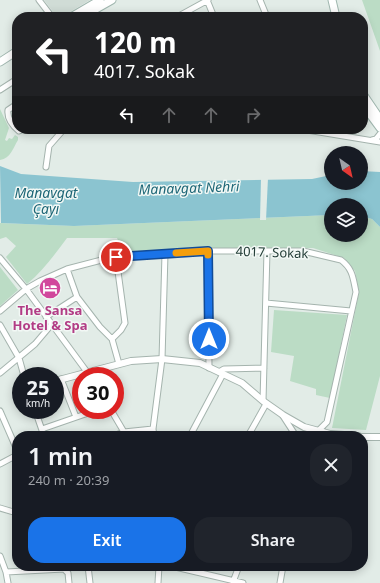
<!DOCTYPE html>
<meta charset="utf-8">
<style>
body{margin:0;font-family:"Noto Sans",sans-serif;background:#20242c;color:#f1f3f6;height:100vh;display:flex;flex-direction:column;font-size:15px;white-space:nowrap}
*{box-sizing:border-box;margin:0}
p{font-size:13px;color:#9ea1a6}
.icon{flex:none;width:22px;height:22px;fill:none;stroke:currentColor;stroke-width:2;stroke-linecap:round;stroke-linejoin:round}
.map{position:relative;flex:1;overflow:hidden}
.side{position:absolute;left:12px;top:431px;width:356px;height:140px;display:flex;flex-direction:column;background:#171b24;border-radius:16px;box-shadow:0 2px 10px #0003}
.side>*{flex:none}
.guide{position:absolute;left:12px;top:12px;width:356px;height:122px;border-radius:16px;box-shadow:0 2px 10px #0003;background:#202124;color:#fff;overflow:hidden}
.needle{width:26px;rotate:146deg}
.fabs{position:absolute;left:324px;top:146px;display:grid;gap:8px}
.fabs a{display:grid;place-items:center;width:44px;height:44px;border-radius:50%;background:#171b24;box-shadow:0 2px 10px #0003;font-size:20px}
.speed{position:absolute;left:12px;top:367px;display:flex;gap:8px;font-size:20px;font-weight:700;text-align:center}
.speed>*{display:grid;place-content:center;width:52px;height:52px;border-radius:50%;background:#171b24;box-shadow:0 2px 10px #0003;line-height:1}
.speed small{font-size:10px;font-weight:400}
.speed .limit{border:6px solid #d22;background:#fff;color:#111}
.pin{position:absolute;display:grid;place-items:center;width:34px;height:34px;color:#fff;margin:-17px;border:2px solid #fff;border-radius:50%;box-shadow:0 1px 4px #0007}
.me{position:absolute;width:44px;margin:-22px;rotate:0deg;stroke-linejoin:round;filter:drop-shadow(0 0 3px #0008)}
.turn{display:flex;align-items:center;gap:14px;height:84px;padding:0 16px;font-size:18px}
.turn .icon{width:52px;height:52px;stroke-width:2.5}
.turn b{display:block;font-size:28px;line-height:34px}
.lanes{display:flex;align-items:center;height:38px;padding:0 16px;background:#0003;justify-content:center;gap:20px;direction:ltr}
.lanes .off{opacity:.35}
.round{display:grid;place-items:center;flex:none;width:42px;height:42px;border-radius:16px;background:#20242c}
.head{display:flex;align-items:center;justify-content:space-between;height:68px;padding:0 16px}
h1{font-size:24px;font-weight:600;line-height:30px}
.button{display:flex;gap:8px;margin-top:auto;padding:8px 16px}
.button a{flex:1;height:46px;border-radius:16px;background:#1a73e8;color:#fff;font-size:16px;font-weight:600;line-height:46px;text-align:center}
.button a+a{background:#20242c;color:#f1f3f6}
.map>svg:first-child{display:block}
</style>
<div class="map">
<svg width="380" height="583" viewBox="0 0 380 583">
<rect width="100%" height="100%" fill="#e2ece7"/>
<path fill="#d0dcd6" d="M44,0H90L63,16L54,13Z"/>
<path fill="#bbdcc5" d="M362,0H380V51Z
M0,109L9,128L5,140L7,141L9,138L12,139L15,135L18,137V140C13,148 11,158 0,160Z
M331,215V235H361V216L372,219L380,227V376L366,430L332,428L359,292L355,271L344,258L313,248H200L120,252L121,247L117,238H67C55,254 43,271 27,284L6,257L16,246L6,237L0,239V223L74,226Z
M0,267L18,290L0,306Z
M274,310L347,315L330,398L316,395V389L290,381L294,356L271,352Z"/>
<path fill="#8bc4d0" d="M0,166L21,174L133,182L312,179L331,175V183H361V171L380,172V227L372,219L361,216V205H331V215L74,226L1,223Z"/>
<path fill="#e2ece7" d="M261,178H268L266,220H260Z"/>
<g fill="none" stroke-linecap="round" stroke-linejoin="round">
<g stroke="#a5b4ae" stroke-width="7">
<path id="minor" d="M39,0L52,17
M207,0L214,17
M260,0L267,17
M177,17L208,0
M0,90L17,79
M17,104L8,110C7,118 13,126 19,131L25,129
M301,129L380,142
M372,140L376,139L380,134
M46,167L49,146L64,129
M208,251L209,368
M0,258L26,289L90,376
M77,297L100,327L112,339L119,364
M266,303L351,311
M0,311L26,289L40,281L67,269L113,257L208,251H303L341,260C353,269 353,278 356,292L327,422L318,431
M46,317L77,297L67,269
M0,325L19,358L24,376
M112,339L121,330L125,323L116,257
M219,372L224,369L264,368
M0,373L35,344L52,324
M61,379L76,417
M263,401L267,251
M35,410L44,436
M111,410L124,432L113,436
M0,411L17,450
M283,416L296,436
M42,429L97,410
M124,432L153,429
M154,436L153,429L162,359L165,254
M190,436L223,374
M248,436L266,404
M315,436L324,432
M0,464L17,455
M0,508L17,513
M0,556L6,572L8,583
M88,566L90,583
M171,566L243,583
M6,572L64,569L68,573L69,583
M233,582L239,566
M158,583L159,566
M280,583L283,566"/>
</g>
<g stroke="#a5b4ae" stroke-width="8">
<path id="tertiary" d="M55,381L131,361L162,359L200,363L242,383L263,401L283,415L304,427L330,434L358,436
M363,437H380"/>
</g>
<g stroke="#a0b7af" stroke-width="9">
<path id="secondary" d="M332,0L336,17
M71,17L100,0
M82,17L112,0
M0,62L17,51
M363,94L380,119
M363,105L380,128"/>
</g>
<use href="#minor" stroke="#fff" stroke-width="5"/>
<use href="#tertiary" stroke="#fff" stroke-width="6"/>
<use href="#secondary" stroke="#fff" stroke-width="7"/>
</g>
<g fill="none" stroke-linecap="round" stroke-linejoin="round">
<g stroke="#114b97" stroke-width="10">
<path id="route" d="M116,257L208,251L209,339"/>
</g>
<use href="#route" stroke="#1a73e8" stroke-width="7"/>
<path stroke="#f59e0b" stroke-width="7" d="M176,253L208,251V255"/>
</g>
<defs>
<g id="hotel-disc" transform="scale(1.15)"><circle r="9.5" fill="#d1479c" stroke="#f2f8f5"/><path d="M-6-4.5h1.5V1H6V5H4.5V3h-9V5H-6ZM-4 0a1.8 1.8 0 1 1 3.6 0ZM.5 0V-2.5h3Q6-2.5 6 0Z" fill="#fff"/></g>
</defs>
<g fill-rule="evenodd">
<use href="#hotel-disc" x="50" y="288"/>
</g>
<g text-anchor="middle" stroke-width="3" stroke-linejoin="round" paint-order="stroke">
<g font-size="13" fill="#223c36" stroke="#f2f8f5">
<text transform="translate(272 252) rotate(2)" y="5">4017. Sokak</text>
</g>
<g font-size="13" font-weight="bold" fill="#b23c85" stroke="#f2f8f5">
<text x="50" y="315">The Sansa<tspan x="50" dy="15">Hotel &amp; Spa</tspan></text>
</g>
<g font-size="14" font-style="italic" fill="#1e6777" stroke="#f2f8f5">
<text transform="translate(189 188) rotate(-2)" y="5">Manavgat Nehri</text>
<text x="46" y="198">Manavgat<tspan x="46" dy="16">Çayı</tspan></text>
</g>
</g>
</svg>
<div class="fabs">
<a><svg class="needle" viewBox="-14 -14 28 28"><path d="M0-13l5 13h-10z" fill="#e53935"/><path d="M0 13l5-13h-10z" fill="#9ea1a6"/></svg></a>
<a><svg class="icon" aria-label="layers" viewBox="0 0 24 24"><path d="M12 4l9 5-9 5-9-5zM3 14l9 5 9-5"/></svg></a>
</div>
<div class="speed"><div>25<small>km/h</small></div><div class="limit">30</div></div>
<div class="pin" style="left:116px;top:257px;background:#d93025"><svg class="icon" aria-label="arrive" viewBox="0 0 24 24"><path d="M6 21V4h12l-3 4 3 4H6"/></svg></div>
<svg class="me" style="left:209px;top:339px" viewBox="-20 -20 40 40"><circle r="17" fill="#1a73e8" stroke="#fff" stroke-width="3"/><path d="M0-11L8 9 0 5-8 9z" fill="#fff"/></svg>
<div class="guide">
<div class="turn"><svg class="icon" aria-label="left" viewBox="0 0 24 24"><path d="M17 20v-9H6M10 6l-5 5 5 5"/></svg><div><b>120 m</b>4017. Sokak</div></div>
<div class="lanes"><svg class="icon" aria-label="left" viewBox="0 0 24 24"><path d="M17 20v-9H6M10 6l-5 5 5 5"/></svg><svg class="icon off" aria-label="ahead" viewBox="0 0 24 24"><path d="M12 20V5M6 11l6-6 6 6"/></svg><svg class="icon off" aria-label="ahead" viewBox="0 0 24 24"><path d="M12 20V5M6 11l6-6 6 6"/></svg><svg class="icon off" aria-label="right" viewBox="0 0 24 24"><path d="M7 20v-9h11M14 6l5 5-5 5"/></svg></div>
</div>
<section class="side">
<div class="head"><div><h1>1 min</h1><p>240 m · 20:39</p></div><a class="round"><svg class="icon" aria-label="close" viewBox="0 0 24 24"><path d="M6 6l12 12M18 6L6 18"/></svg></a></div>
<div class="button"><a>Exit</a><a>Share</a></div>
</section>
</div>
